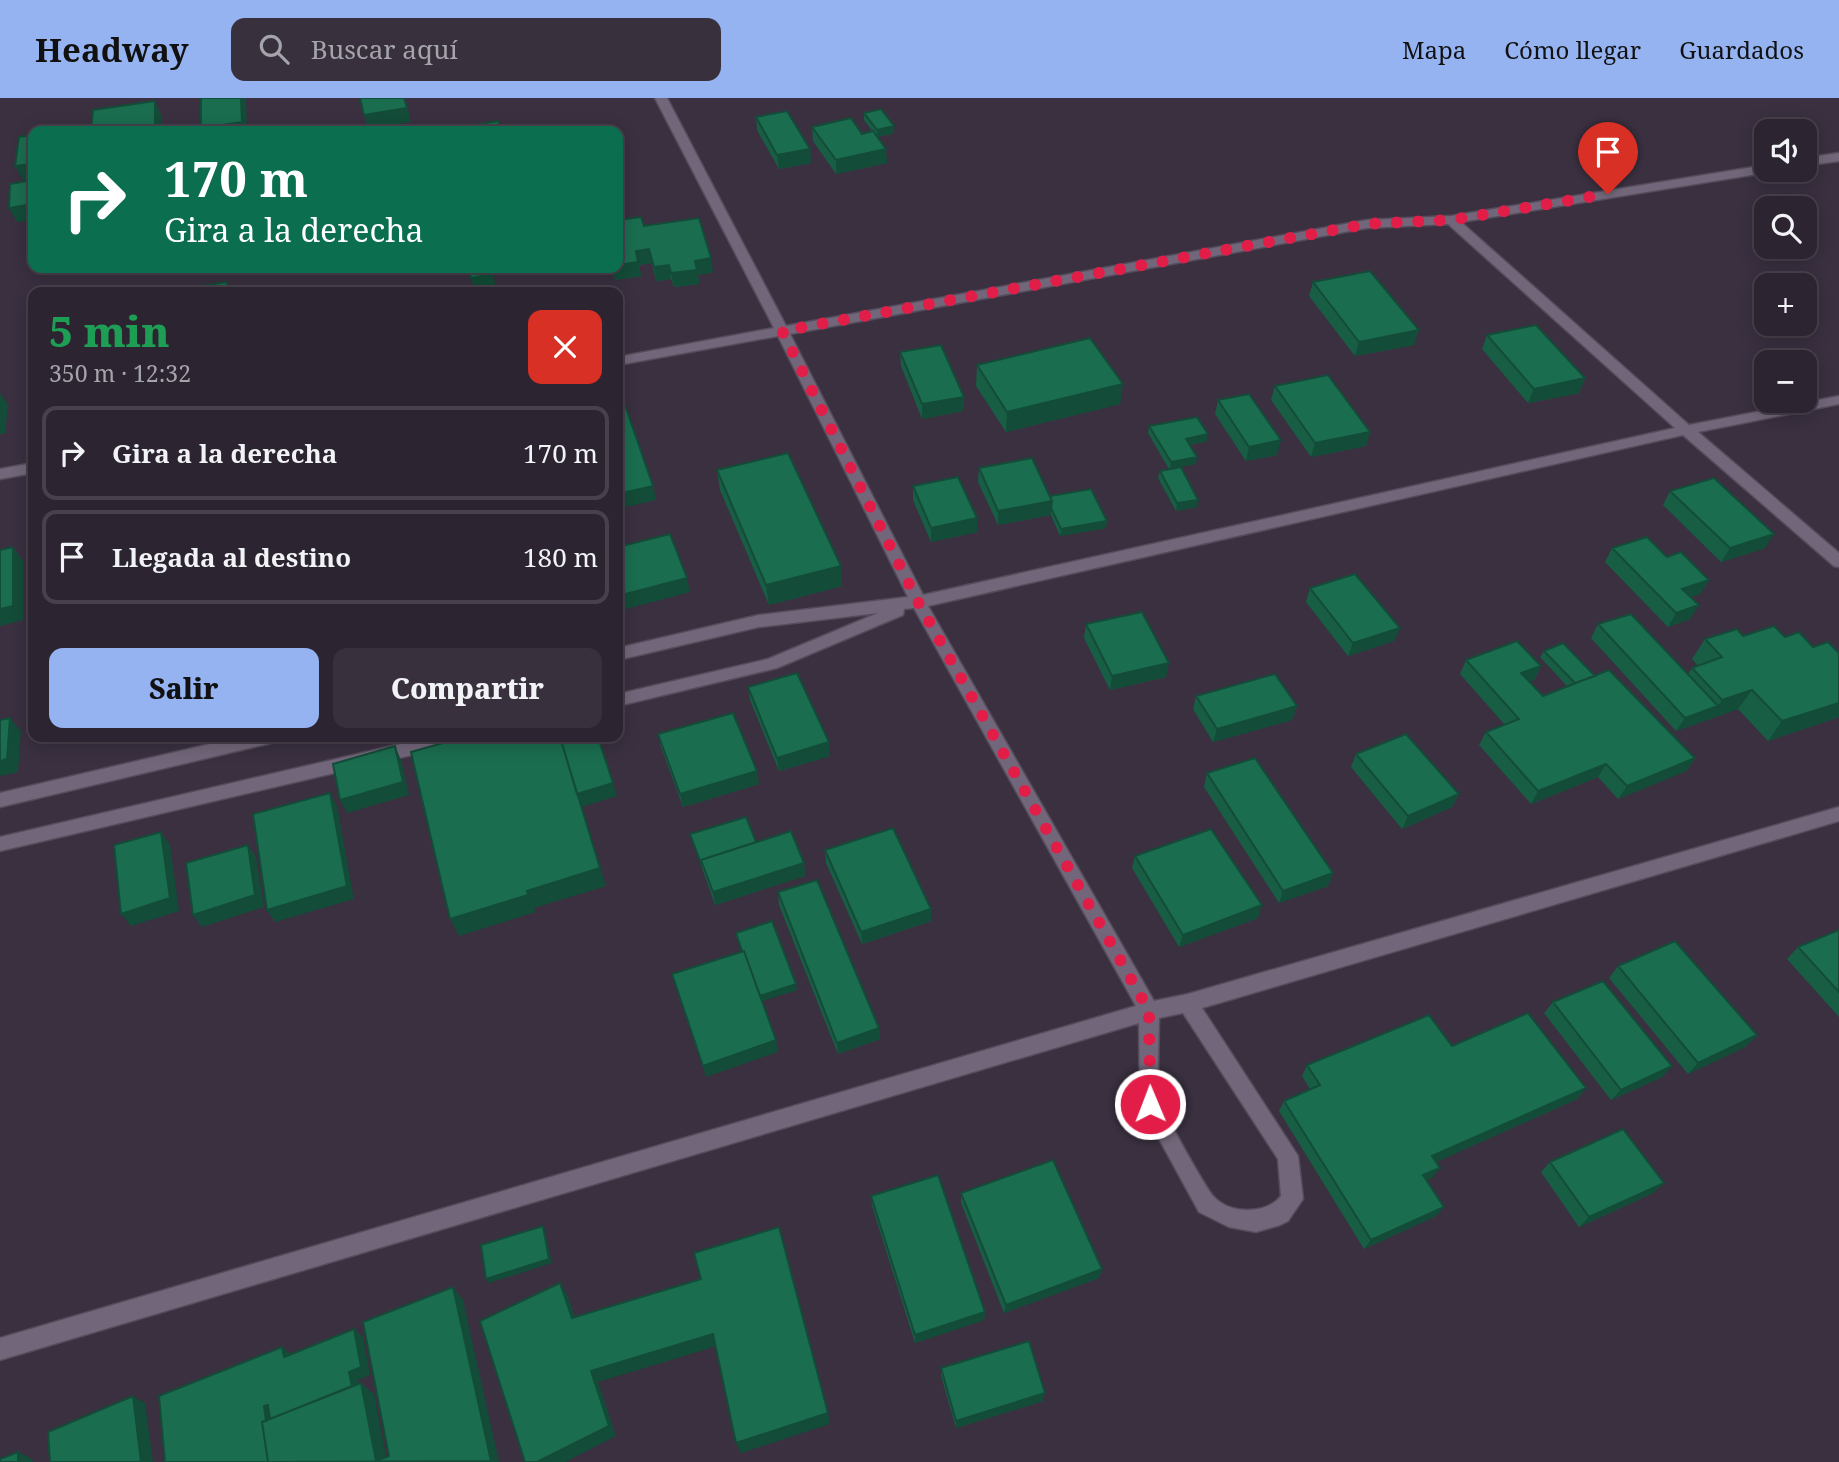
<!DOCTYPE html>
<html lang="es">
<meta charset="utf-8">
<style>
body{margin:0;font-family:"Noto Serif",serif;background:#38303c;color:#f1f3f6;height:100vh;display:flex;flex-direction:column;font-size:26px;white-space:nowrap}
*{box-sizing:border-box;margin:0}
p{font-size:23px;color:#a6a4ab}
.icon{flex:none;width:38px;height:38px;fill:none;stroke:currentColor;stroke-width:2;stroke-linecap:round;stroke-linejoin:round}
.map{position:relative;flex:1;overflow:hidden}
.sheet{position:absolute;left:28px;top:189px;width:595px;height:455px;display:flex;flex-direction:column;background:#2c2430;border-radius:14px;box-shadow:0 4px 18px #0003,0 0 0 2px #48414c}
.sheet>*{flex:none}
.hud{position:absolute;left:28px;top:28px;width:595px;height:147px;border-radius:14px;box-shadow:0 4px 18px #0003,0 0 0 2px #48414c;background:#0b6e4f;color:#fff;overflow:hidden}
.fabs{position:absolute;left:1754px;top:21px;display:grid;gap:14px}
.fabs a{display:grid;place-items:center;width:63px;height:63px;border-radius:14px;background:#2c2430;box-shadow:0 4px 18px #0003,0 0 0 2px #48414c;font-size:35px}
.pin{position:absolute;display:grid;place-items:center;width:60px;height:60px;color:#fff;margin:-72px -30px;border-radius:50% 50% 50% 0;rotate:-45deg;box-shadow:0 0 7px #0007}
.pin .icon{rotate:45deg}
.me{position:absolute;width:77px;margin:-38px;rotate:359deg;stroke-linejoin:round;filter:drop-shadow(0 0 5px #0008)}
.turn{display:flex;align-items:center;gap:24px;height:147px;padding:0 21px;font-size:32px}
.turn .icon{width:91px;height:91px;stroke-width:2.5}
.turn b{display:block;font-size:49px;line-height:60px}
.round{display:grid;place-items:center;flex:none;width:74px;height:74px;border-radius:14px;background:#38303c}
.headline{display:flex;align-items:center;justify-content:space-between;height:119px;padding:0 21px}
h1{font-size:42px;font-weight:800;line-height:52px;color:#1e9e55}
.button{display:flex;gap:14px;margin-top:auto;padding:14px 21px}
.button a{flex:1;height:80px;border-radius:14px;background:#95b2f1;color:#111;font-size:28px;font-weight:800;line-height:80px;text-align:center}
.button a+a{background:#38303c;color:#f1f3f6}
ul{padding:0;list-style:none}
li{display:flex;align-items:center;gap:21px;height:94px;margin:0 14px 10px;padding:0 7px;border:4px solid #48414c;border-radius:14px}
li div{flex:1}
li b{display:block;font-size:26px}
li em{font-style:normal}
header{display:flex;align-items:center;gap:42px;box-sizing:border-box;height:98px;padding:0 35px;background:#95b2f1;color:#111}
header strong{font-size:33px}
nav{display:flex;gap:38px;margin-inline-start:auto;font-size:24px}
.search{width:490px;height:63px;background:#38303c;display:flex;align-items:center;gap:18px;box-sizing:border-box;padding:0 24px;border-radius:14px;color:#a6a4ab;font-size:26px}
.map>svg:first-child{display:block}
</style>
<header>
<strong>Headway</strong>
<div class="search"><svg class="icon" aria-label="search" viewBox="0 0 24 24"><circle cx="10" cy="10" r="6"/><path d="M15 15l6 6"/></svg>Buscar aquí</div>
<nav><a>Mapa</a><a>Cómo llegar</a><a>Guardados</a></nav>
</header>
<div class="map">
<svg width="1839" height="1364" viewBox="0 0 1839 1364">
<rect width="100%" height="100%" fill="#3a3040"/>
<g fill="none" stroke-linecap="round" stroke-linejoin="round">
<g stroke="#554c5b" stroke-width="3">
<path id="minor" d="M655,0H667L786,228L1367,122L1451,118L1766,67V72H1771L1770,74L1461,124L1689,327L1839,298V306L1698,334L1839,455V469L1834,468L1683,337L928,508L1154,903L1188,896L1839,709V723L1202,910L1298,1058L1303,1101L1288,1123L1280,1127L1256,1134L1229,1129L1199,1114L1140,1006L1139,925L0,1262V1240L1136,908L914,510L904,511L903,517L777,570L618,608V596L768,561L878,515L759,529L618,562V550L759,517L908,499L778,238L618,267V259L774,230ZM1448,126L1675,330L923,497L790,236L1367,130ZM1183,915L1278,1061L1281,1098C1267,1116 1231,1117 1214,1099C1206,1091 1165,1017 1161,1005C1156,991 1159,938 1159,920Z
M1839,55V63L1804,68V60Z
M33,365V375L0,381V371Z
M240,639H276L273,644L267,646L0,709V695Z
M431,639H468L465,644L459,646L0,753V739Z"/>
</g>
<use href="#minor" fill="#72677a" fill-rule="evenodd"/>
</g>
<path fill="#175e45" d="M864,15L894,35L877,39L887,65L836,76L813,43L812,29L862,36L873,34L864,22Z
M756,19L810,51L811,65L779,71L757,32Z
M644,128L713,174L698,177L699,186L674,189L671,181L656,183L652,165L639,167L641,178L615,182L613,171L593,174L592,170H618Z
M1313,184L1414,247L1355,258L1309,198Z
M1487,237L1585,280L1579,295L1528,305L1482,251Z
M900,254L964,299L963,313L922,321L901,268Z
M977,267L1120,306L1006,334L976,288Z
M1275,288L1370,334L1366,348L1311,359L1271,302Z
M1218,302L1277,357L1246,363L1215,316Z
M1149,328L1207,343L1190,347L1196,366L1179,369L1197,409L1176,413L1158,380L1160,373L1169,371L1148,335Z
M979,370L1050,398L1106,430L1060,438L1051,417L998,427L978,384Z
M717,372L842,488L769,507L720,392Z
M913,388L977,420V434L931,444L913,402Z
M1670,393L1765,450L1721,464L1663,407Z
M1612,450L1667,459L1709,482L1700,496L1690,499V521L1668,529L1605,464Z
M1310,490L1400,530L1394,543L1348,558L1306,504Z
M1086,526L1166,579L1110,592L1084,540Z
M1598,526L1688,576L1692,570L1698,568L1692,561L1705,541L1743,538L1785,539L1813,549L1839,555V619L1768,643L1738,611L1676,633L1591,540Z
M1544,553L1595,578L1695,660L1686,673L1618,701L1598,679L1531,706L1479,647L1486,634L1505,627L1460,576L1466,562L1541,568L1534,582L1529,584L1543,598L1567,588L1540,559Z
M748,589L830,658L779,673L750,602Z
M1196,598L1297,608L1292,622L1213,644L1193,611Z
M658,636L759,686L683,709L661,649Z
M1356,656L1459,696L1452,709L1402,731L1351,669Z
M1207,675L1333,775L1328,788L1279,805L1204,689Z
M690,736L756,744L804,765L805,778L715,807Z
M825,752L931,823L862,846L826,765Z
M1135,758L1258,820L1179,849L1132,770Z
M778,794L879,930L880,941L838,956L779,807Z
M1839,832V919L1787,861L1798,849Z
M1618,868L1757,937L1745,949L1688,976L1609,880Z
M1553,904L1672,968L1662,979L1611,1002L1544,915Z
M1452,948L1586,990L1577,1001L1436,1064L1432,1080L1426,1082L1436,1118L1364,1151L1279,1013L1284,1003L1310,991L1302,978L1307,967Z
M1550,1064L1653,1095L1579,1129L1541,1074Z
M961,1095L1102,1171L1099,1180L1004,1215L961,1105Z
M871,1098L985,1214L984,1222L915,1245L872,1108Z
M941,1270L1043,1303L956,1330L941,1278Z"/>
<path fill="#134c38" d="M241,0H246L247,33H202L201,30Z
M405,0L411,24L368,31L364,17Z
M155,3L161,17V33H155Z
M894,28V35L877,39V32Z
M810,51L811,65L779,71L777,57Z
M886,51L887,65L836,76V62Z
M33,66V81L23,82L15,68Z
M33,106V122L17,124L9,110Z
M649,151L652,165L639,167L641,178L615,182L613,170H618V167L636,153Z
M711,160L713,174L698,177L699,186L674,189L671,175L695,163Z
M669,167L671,181L656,183L654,169Z
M490,170H528L493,177L496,190L475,194L471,180Z
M592,170H612L613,171L593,174Z
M227,184L232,194H228Z
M1419,232L1414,247L1355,258L1359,244Z
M1585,280L1579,295L1528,305L1534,291Z
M1123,286L1120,306L1006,334L1007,314Z
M0,295L8,307L5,335L0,336Z
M964,299L963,313L922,321V306Z
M1370,334L1366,348L1311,359L1315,345Z
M1208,336L1207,343L1184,348L1186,341Z
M1281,342L1277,357L1246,363L1249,349Z
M1197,359L1196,366L1170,371L1171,364Z
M653,388L656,402L621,410L618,396Z
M1198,402L1197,409L1176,413L1177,405Z
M1052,403L1051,417L998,427V413Z
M977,420V434L931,444V430Z
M1107,423L1106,430L1060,438L1061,431Z
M1774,436L1765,450L1721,464L1730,450Z
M13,449L23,463V522L0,528V511Z
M841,468L842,488L769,507L766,487Z
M687,480L690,494L618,513V498Z
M1709,482L1700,496L1673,505L1682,491Z
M1699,507L1690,521L1668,529L1676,515Z
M1400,530L1394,543L1348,558L1353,545Z
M1169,565L1166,579L1110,592L1112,578Z
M1541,568L1534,582L1514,589L1521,575Z
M1752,592L1738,611L1676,633L1685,620L1718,608L1722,602Z
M1839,605V619L1768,643L1782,623Z
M1297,608L1292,622L1213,644L1217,631Z
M10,620L21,633L18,674L0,678V663Z
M829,644L830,658L779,673L777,660Z
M395,648L401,662L409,697L347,715L340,702Z
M1695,660L1686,673L1618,701L1627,688Z
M1606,666L1598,679L1531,706L1538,693Z
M757,673L759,686L683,709L680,696Z
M613,685L617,698L581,709L606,788L534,810L535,814L459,838L450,821L527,793L577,696Z
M330,695L337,708L354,801L275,824L267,812Z
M1459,696L1452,709L1402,731L1408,718Z
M161,734L170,747L179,813L131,828L121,816Z
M248,747L256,759L264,809L202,829L193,817Z
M804,765L805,778L715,807L713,794Z
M1333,775L1328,788L1279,805L1283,793Z
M1262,807L1258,820L1179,849L1183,837Z
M931,811V823L862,846L861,834Z
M796,886L797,892L760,904L759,898Z
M879,930L880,941L838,956L837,945Z
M1757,937L1745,949L1688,976L1698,965Z
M776,942L778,954L706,979L703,968Z
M1672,968L1662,979L1611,1002L1621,992Z
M1586,990L1577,1001L1425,1069L1432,1058Z
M1440,1070L1432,1080L1416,1087L1423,1077Z
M1664,1085L1653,1095L1579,1129L1589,1119Z
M1444,1109L1436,1118L1364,1151L1371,1142Z
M543,1128L545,1133L552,1165L489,1185L486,1181Z
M1102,1171L1099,1180L1004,1215L1006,1207Z
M560,1185L568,1198L579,1232L572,1220Z
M453,1189L463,1202L499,1364H490Z
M985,1214L984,1222L915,1245V1237Z
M354,1231L363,1239L370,1277L358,1282L362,1301L272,1364L264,1308L349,1274Z
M713,1236L717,1248L598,1284L616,1338L565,1364H537L591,1273Z
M282,1249L292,1257L284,1259Z
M361,1285L374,1296L387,1364L376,1363Z
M1045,1295L1043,1303L956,1330V1323Z
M133,1298L145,1305L153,1364H141Z
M828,1315L830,1326L741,1355L736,1345Z
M18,1354L32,1361L33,1364H18Z"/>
<path fill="#1b6d50" stroke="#134c38" stroke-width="2" d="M201,0H241L242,24L201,30Z
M360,0H404L407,10L364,17Z
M155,3V33H91L93,12Z
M881,11L894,28L877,32L864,15Z
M787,13L810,51L777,57L756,19Z
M851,20L862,36L873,33L886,51L836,62L812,29Z
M498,23L502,33H460L459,30Z
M85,30V33H61Z
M33,37V66L15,68L19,39Z
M33,82V106L9,110L10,86Z
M641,119L644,128L699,120L711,160L695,163L697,172L671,175L669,167L654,169L649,151L636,153L638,164L618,167V122Z
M468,170H491L493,176L471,180Z
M1370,173L1419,232L1359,244L1313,184Z
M227,184L228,194H164Z
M412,190L413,194H379Z
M1536,227L1585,280L1534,291L1487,237Z
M1090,240L1123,286L1007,314L977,267Z
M941,247L964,299L922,306L900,254Z
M1328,277L1370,334L1315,345L1275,288Z
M618,287L653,388L618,396Z
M1249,296L1281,342L1249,349L1218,302Z
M1197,319L1208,336L1186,341L1197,359L1171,364L1149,328Z
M788,355L841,468L766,487L717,372Z
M1032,360L1052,403L998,413L979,370Z
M1181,369L1198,402L1177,405L1160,373Z
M958,379L977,420L931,430L913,388Z
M1714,380L1774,436L1730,450L1670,393Z
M1091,391L1107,423L1061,431L1051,410L1052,403L1050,398Z
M670,436L687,480L618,498V449Z
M1647,439L1667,459L1681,454L1709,482L1682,491L1699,507L1676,515L1612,450Z
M13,449V508L0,511V452Z
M1355,476L1400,530L1353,545L1310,490Z
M1142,514L1169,565L1112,578L1086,526Z
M1631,516L1718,608L1685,620L1598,526Z
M1774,528L1785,539L1799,534L1813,549L1828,544L1839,555V605L1782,623L1752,592L1722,602L1692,570L1722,559L1705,541L1737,531L1743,538Z
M1517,543L1541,568L1521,575L1543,598L1609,572L1695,660L1627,688L1606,666L1538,693L1486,634L1519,621L1466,562Z
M1563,545L1595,578L1575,585L1544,553Z
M797,575L829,644L777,660L748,589Z
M1275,576L1297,608L1217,631L1196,598Z
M733,615L757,673L680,696L658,636Z
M10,620L7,661L0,663V622Z
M1406,636L1459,696L1408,718L1356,656Z
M464,639H560L600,770L527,793L528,797L450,821L411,654Z
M560,639H598L613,685L577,696Z
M395,648L403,684L340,702L333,666Z
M1255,660L1333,775L1283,793L1207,675Z
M330,695L347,788L267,812L253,716Z
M746,719L756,744L701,762L702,768L690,736Z
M893,730L931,811L861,834L825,752Z
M1211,731L1262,807L1183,837L1135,758Z
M791,733L804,765L713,794L701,762Z
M161,734L170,800L121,816L114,747Z
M248,747L255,797L193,817L186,765Z
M817,782L879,930L837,945L778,794Z
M772,823L796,886L760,898L744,853H742L736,835Z
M1839,832V894L1798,849Z
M1675,843L1757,937L1698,965L1618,868Z
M744,853L776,942L703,968L672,876Z
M1603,883L1672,968L1621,992L1553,904Z
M1528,915L1586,990L1432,1058L1440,1070L1423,1077L1444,1109L1371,1142L1284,1003L1320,987L1307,967L1429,917L1452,948Z
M1623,1031L1664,1085L1589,1119L1550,1064Z
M1053,1062L1102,1171L1006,1207L961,1095Z
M938,1077L985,1214L915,1237L871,1098Z
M543,1128L549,1161L486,1181L481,1147Z
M779,1129L828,1315L736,1345L713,1236L591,1273L609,1328L537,1364H525L480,1223L560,1185L572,1220L701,1181L694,1155Z
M453,1189L491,1363L268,1364L262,1324L361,1285L376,1363L389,1358L363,1224Z
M354,1231L361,1269L349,1274L352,1288L270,1321L268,1307L264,1308L266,1323L262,1324L268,1364H165L159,1298L282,1249L284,1259Z
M1029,1243L1045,1295L956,1323L941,1270Z
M133,1298L141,1364H50L48,1334Z
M18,1354V1364H0V1361Z"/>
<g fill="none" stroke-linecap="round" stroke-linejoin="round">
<path stroke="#e11d48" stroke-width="12" stroke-dasharray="0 21.6" d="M1150,1006L1149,913L918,504L782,233L1367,126L1451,122L1608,96"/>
</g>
</svg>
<div class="fabs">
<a><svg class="icon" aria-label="sound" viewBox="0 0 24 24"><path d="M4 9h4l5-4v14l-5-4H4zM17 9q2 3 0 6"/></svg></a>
<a><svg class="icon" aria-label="search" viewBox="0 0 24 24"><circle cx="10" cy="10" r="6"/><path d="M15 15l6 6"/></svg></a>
<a>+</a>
<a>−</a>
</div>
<div class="pin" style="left:1608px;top:96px;background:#d93025"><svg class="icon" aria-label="arrive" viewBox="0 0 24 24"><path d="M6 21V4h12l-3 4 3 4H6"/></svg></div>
<svg class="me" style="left:1150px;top:1006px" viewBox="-20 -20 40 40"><circle r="17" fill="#e11d48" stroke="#fff" stroke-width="3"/><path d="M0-11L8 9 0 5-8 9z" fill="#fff"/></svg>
<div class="hud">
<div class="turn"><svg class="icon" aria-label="right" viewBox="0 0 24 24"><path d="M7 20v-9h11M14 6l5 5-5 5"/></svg><div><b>170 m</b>Gira a la derecha</div></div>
</div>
<section class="sheet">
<div class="headline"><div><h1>5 min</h1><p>350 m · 12:32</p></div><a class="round" style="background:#d93025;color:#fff"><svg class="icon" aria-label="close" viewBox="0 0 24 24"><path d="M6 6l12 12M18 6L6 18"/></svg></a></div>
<ul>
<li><svg class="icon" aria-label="right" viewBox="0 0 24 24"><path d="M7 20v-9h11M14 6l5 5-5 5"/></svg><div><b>Gira a la derecha</b></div><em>170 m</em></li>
<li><svg class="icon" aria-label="arrive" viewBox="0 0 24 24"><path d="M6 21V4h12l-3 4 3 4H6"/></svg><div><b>Llegada al destino</b></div><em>180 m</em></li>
</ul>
<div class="button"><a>Salir</a><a>Compartir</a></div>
</section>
</div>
